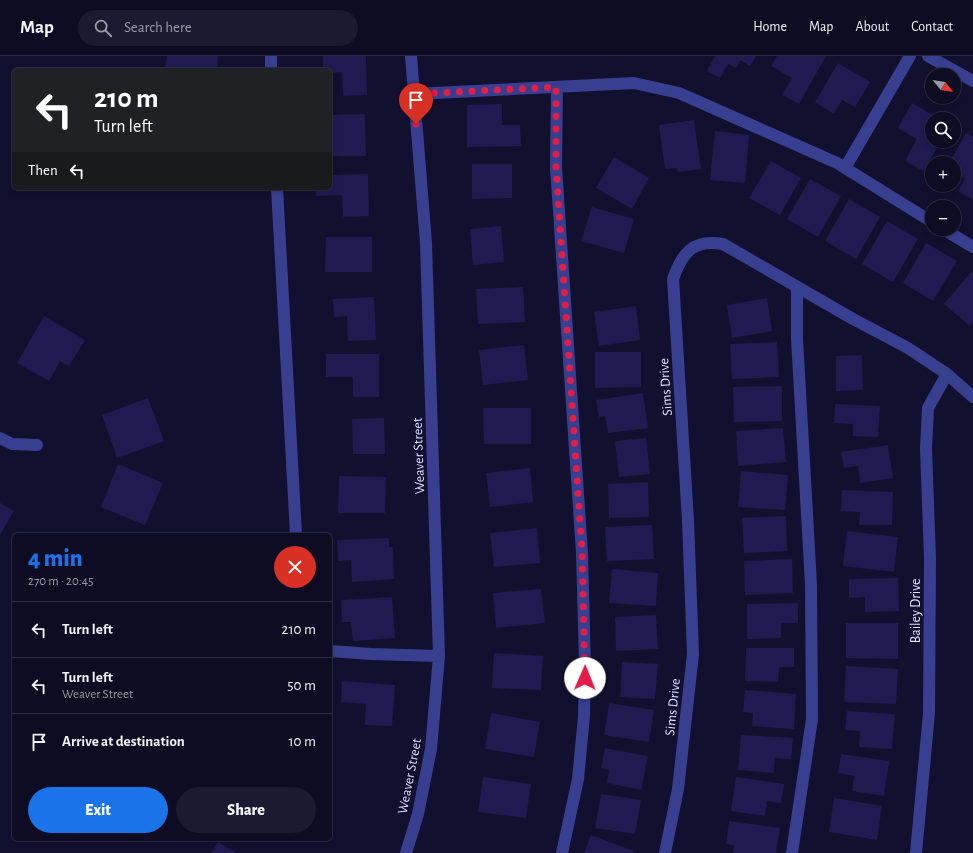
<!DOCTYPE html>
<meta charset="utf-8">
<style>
body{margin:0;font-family:"Alegreya Sans",sans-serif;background:#1c1a30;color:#f1f3f6;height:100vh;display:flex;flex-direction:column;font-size:15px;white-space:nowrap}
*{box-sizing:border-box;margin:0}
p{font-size:13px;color:#9b9ba6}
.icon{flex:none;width:22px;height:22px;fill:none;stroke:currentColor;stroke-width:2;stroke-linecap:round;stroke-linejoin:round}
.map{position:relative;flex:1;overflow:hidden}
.side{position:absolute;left:12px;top:477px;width:320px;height:308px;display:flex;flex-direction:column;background:#0e0c23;border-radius:6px;box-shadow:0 2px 6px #0003,0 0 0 1px #2e2c41}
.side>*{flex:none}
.top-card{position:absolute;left:12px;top:12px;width:320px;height:122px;border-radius:6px;box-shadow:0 2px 6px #0003,0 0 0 1px #2e2c41;background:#202124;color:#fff;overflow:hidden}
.needle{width:26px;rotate:120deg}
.controls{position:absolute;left:925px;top:12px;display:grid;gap:8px}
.controls a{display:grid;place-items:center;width:36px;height:36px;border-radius:50%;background:#0e0c23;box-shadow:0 2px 6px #0003,0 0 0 1px #2e2c41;font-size:20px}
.pin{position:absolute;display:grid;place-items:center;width:34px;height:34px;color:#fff;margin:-41px -17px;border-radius:50% 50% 50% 0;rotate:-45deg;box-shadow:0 0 4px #0007}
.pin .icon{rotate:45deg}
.me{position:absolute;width:44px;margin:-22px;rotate:1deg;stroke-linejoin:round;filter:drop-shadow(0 0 3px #0008)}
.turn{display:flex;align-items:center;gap:14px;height:84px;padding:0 16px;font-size:18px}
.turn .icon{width:52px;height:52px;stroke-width:2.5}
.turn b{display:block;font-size:28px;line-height:34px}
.then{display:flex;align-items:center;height:38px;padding:0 16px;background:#0003;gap:8px;font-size:15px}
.round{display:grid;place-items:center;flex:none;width:42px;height:42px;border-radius:21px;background:#1c1a30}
.summary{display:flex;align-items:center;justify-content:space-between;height:68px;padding:0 16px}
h1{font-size:24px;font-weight:800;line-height:30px;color:#1a73e8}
.cta{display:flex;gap:8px;margin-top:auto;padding:8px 16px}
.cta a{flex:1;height:46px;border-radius:24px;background:#1a73e8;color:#fff;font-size:16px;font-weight:800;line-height:46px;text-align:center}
.cta a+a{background:#1c1a30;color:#f1f3f6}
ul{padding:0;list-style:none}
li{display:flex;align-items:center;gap:12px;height:56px;padding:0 16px;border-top:1px solid #2e2c41}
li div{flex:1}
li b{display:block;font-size:15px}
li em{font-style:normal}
header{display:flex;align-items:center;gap:24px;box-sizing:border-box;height:56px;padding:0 20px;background:#0e0c23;border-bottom:1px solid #2e2c41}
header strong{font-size:19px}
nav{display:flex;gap:22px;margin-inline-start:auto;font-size:14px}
.search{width:280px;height:36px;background:#1c1a30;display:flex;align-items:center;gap:10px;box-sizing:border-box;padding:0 14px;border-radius:22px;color:#9b9ba6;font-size:15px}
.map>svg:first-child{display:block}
</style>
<header>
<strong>Map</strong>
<div class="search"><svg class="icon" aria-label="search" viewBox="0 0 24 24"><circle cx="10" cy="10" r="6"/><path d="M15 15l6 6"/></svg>Search here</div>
<nav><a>Home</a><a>Map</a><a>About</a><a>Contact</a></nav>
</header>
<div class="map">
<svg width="973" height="797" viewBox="0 0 973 797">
<rect width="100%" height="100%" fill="#12102f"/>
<path fill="#1f1b51" d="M167,0H218L217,14L165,13Z
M323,0H366L367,39L343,40L342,16L330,17V14H323Z
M715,0H756L750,10L740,4L736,12L728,8L720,22L707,15Z
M777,0H826L799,48L782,39L792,22L771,10Z
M838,7L870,26L855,51L842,44L834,58L815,46Z
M912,47L940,63H932V85H941L923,115L905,105L917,83L898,72Z
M502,48V69H520L521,90L467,91V49Z
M365,58L366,100H330V59Z
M694,64L701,113L678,116L677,112L665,113L659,69Z
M715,75L749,79L745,127L710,124Z
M966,77L973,81V144L958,135L965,123L954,116V107H949Z
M614,101L649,122L632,153L596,132Z
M771,105L801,122L780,159L749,142Z
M472,108H512V142L472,143Z
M368,118L369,160L343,161L342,139L316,140V132H330V119Z
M810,123L841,140L818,181L787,163Z
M849,143L880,161L856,203L825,185Z
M592,151L634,163L624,197L581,185Z
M887,165L918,183L893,226L862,208Z
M501,170L504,206L473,209L470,173Z
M326,181H372V216H325Z
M926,187L957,205L933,245L903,227Z
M971,216L973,218V266L970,270L944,248Z
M523,231L525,266L478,268L476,233Z
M374,241L376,284L348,285L347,260L334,261L333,243Z
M767,242L772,275L732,282L727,249Z
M636,250L640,284L599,290L594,256Z
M44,260L85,284L69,310L60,305L49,325L17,307Z
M777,286L779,321L732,323L730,288Z
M524,289L528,324L483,329L479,294Z
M595,296H641V331L595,332Z
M326,298H379V341H353V321H326Z
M862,299L863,334L836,335V300Z
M782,330V365L734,366L733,331Z
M643,337L648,372L608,377L605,360L599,361L596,344Z
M148,342L164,385L117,402L102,359Z
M835,348L880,350L878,381L853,380V368L834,367Z
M483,352H531V388H484Z
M384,362L385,398H353L352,363Z
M783,372L786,406L738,410L736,375Z
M646,382L650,418L619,421L615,385Z
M888,389L893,422L860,427L858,410L844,412L841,396Z
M118,408L163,427L145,469L101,451Z
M530,412L533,446L490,451L486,417Z
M741,415L788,419L785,454L738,451Z
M339,420L386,421L385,457H338Z
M648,426L649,461L609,462L608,428Z
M842,434L893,436L892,469H859L860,456L841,455Z
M0,447L14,455L0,479Z
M786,460L787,495L744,497L742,462Z
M652,469L654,503L607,505L605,471Z
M537,472L540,507L494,511L490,477Z
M847,475L898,481L894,516L843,510Z
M389,482V491H393L394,523L352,526L351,504L338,505L337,484Z
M792,503L793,537L745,539L744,505Z
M612,513L658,517L656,550L609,547Z
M898,522L899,555L865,556V541L849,542V523Z
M541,533L545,567L496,572L493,537Z
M392,541L395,582L353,585L351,566H342L341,544Z
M798,547V567H781V582L747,583V548Z
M656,559L658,593L616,595L615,561Z
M846,567H898V603L846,602Z
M746,592H794V611H779L778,626L745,625Z
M494,597L543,600L541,634L492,632Z
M622,606L658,608L655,643L620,641Z
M846,610L898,613L896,648L844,646Z
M342,625L395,629L392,670L365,669L366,648L341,646Z
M745,634L796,638L794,673L752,670L753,657L743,656Z
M609,647L654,654L649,686L604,679Z
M847,655L895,658L892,693L859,691L860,675L845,674Z
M491,657L540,666L534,701L485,693Z
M741,679L793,682L791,703L775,702L774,717L738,714Z
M605,692L648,700L641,734L607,727L609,714L601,712Z
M841,698L889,705L884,740L852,735L854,720L838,717Z
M483,721L531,728L526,762L478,756Z
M736,721L784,728L781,747L767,745L765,760L731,755Z
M601,738L641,744L635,778L595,772Z
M834,742L882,750L877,784L829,776Z
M729,765L780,772L776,797H733L734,789L726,788Z
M591,779L634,795L633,797H584Z
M218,786L237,797H211Z"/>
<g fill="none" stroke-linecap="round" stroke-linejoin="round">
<path stroke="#383f91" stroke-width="12" d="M271,0V14
M928,0L973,25
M557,31L556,111L582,497L585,609L584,660L578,723L562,797
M414,38L634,27L679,37L837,107L932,166
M845,112L910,0
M277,132L296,479
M943,173L973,191
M0,382L12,388L37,389
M330,595L371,598L439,600
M406,797L418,758L431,693L439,600L426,187L411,0
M665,797L678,733L693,598L688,464L673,223C682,197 693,183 723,188L853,263L908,292L947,318L973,341
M792,797L812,663L811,528L797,283V231
M916,797L929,657L930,502L926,393L928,352L947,318"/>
</g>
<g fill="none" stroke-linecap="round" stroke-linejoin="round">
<path stroke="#e11d48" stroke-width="7" stroke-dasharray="0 12.6" d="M416,68L414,38L556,31V111L582,496L585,622"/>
</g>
<g text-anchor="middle" stroke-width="3" stroke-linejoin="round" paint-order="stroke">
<g font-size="14" fill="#dedeff" stroke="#12102f">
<text transform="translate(665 331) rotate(-94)" y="5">Sims Drive</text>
<text transform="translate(418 400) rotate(-92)" y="5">Weaver Street</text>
<text transform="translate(915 555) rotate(-90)" y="5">Bailey Drive</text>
<text transform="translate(672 651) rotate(-84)" y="5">Sims Drive</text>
<text transform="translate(409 720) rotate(-79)" y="5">Weaver Street</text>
</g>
</g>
</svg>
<div class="controls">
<a><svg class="needle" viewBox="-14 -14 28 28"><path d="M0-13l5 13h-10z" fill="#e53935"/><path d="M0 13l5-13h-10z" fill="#9b9ba6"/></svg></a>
<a><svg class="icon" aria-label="search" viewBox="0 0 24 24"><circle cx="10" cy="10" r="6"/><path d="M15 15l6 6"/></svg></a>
<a>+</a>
<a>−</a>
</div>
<div class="pin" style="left:416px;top:68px;background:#d93025"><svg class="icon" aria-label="arrive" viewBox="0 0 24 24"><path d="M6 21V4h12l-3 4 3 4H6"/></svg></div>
<svg class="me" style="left:585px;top:622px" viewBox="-20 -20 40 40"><circle r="19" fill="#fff"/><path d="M0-13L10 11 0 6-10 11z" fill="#e11d48"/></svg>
<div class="top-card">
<div class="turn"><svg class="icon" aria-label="left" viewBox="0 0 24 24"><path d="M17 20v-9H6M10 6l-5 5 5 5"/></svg><div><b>210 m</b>Turn left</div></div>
<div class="then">Then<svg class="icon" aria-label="left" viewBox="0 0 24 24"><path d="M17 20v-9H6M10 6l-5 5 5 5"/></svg></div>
</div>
<section class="side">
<div class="summary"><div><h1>4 min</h1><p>270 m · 20:45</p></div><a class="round" style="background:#d93025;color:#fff"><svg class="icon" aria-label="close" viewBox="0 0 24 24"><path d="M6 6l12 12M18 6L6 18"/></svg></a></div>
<ul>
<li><svg class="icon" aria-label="left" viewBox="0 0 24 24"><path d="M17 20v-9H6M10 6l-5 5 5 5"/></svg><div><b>Turn left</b></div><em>210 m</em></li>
<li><svg class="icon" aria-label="left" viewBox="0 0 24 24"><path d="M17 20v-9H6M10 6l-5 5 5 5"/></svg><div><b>Turn left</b><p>Weaver Street</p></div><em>50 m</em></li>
<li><svg class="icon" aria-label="arrive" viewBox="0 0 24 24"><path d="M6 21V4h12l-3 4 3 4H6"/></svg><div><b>Arrive at destination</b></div><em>10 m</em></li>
</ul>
<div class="cta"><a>Exit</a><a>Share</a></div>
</section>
</div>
